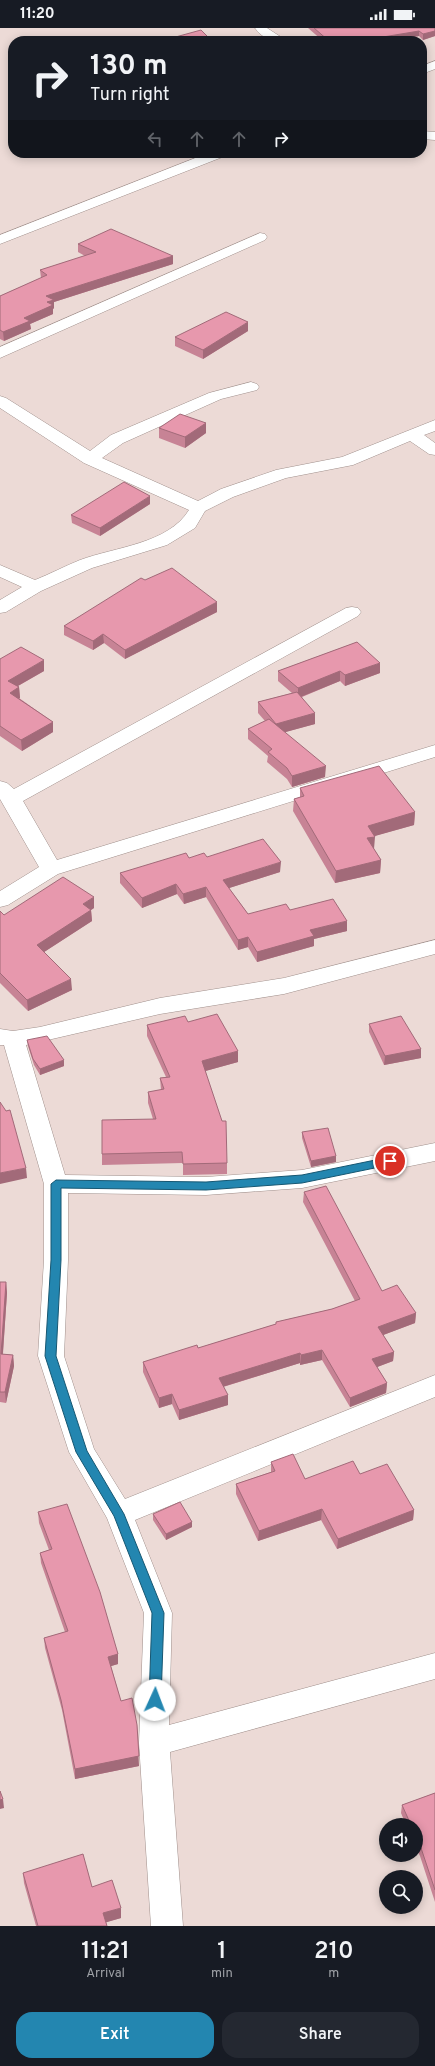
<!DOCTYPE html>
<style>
body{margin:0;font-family:Overpass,sans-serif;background:#242831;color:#f1f3f6;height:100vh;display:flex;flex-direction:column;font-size:15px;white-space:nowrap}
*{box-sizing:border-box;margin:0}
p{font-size:13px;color:#9ea1a6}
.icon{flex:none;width:22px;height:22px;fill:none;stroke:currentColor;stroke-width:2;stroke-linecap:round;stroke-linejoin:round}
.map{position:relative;height:1898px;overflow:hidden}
.side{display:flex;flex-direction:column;background:#171b24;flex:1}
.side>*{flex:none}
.top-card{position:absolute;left:8px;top:8px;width:419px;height:122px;border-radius:16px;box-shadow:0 2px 10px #0003;background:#171b24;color:#f1f3f6;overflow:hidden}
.buttons{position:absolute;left:379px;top:1790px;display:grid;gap:8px}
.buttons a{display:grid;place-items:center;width:44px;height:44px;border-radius:50%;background:#171b24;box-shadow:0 2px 10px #0003;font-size:20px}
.pin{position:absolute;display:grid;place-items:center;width:34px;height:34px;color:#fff;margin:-17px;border:2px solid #fff;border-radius:50%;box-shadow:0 1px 4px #0007}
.me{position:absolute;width:44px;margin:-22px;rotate:2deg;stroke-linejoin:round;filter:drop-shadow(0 0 3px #0008)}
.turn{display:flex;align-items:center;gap:14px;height:84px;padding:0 16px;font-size:18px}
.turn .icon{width:52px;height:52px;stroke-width:2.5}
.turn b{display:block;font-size:28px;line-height:34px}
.lanes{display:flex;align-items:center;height:38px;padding:0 16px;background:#0003;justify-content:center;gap:20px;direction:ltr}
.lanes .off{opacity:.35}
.eta{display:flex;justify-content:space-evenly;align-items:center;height:68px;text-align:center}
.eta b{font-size:24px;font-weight:600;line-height:28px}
.primary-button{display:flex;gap:8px;margin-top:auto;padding:8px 16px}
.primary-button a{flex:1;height:46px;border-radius:16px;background:#2386b0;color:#fff;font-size:16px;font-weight:600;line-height:46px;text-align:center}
.primary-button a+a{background:#242831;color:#f1f3f6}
.status{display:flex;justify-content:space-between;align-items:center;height:28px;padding:0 20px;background:#171b24;direction:ltr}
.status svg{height:11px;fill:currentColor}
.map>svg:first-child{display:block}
</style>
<div class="status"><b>11:20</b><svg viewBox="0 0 49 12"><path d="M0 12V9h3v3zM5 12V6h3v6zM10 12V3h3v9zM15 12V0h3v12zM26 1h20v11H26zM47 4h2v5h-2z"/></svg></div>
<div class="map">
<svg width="435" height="1898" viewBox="0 0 435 1898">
<rect width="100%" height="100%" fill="#ecdad6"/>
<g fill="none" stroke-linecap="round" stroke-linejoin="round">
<g stroke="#a0908c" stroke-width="1">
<path id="minor" d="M255,0H267L287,13C274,13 263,12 255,0Z
M435,33V41L422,46V38Z
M422,103L435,104V112L422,111Z
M208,125H227L225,128L0,216V207Z
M260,205L265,206L267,209L265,212L0,330V319Z
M251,354L257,356L259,359L257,362L221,371L123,415L102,430L198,473L221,461L276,442L342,429L435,392V403L424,407L435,415V427L429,426L410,413L353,437L286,450L233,469L205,483L195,500L167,517L92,540L41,563L6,584L0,585V572L22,559L0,549V537L35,552C50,546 65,538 80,532C115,519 168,516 189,482L84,435L0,380V368L6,370L90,423L111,407L209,365Z
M352,579L358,580L361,584L358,588L23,773L57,832L435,717V729L58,846L8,877L0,879V863L39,839L0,771V753L7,755L14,761L346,580Z
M435,912V926L284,966L160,986L26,1017L65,1147L206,1149L302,1142L435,1115V1133L302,1160L206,1167L68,1165V1232L64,1328L94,1421L125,1471L435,1347V1369L135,1492L172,1585L169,1697L435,1625V1651L170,1724L183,1898H151L139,1715L144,1585L107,1490L69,1424L38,1328L44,1232V1156L4,1017H0V1001L13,1003L40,999L160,970L284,950Z"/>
</g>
<use href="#minor" fill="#fff" fill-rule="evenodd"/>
</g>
<path fill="#c78395" d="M308,0H435V8L423,12L419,8L391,13H323Z
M78,216L173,228V236L54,274V280L53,281V286L30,296L31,301L4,313L0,311V268L41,250L40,242L85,228L78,224Z
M248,303L203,331L175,318V309Z
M206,395V405L185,420L159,410V400Z
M150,476L100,508L72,495L71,487Z
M145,552L217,584L125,631L104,615L93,622L64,607V598Z
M357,614L380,645L345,658L340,653L302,669L315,696L285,704L325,749L292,759L287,751L267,734L268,728L248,711V701L265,693L258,685V674L292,665L278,653V643Z
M0,631L44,643L18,658L19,659L20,670H19L53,694V704L22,723L0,708Z
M300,760L415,784L414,797L374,808V821L381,832L380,845L335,855L293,783L294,771L300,769Z
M207,829L280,844L229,860L248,886L290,882L347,903L314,911V918L257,934L248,919L238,922L206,869L184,876L177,866L142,880L120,855V845L189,830Z
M94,880L91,882L92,893L44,924L72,962L28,983L0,955V883L4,887Z
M188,994L238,1034L205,1043L227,1135V1146L183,1147V1135L102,1137V1126L153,1091L148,1075V1064L161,1062L160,1050L166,1049L147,1008V997Z
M369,996L421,1021V1030L384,1037L369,1004Z
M27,1012L64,1038L40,1047L34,1037L28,1018Z
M302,1104L336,1128V1134L311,1139L302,1110Z
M304,1164L382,1263L416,1285L415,1295L383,1307L394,1324L393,1333L377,1339L387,1355L386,1365L350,1379L322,1332L300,1337V1335L223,1359L228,1377L179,1392L172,1376L159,1380L143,1344V1334L198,1320L276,1296V1294L332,1281L355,1273L303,1174Z
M0,1254H6L7,1265L3,1326L13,1327L14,1338L6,1375L0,1374Z
M271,1434L305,1451L360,1446L414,1482L413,1492L337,1521L321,1492L258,1513L236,1466V1456L271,1444Z
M38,1484L118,1626V1636L111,1638L139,1738L75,1751L62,1682L45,1620L44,1610L65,1604L41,1535L40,1525L49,1522L39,1495Z
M153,1486L192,1494V1499L166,1512L153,1492Z
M435,1765V1874L420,1828L416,1820V1797H406L401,1785L402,1777Z
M23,1845L92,1859L121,1890L106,1894L107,1898H36L24,1855Z"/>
<path fill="#a26a79" d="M419,3V8L391,13H359Z
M435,3V8L423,12V6Z
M173,228V236L54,274V280L53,281V286L30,296L31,301L4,313L3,304L24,290L46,268Z
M248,294V303L203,331V322Z
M206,395V405L185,420V409Z
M150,468V476L100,508V500Z
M217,574V584L125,631V622Z
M103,606L104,615L93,622V613Z
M44,632V643L9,663L8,653Z
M380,635V645L345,658V647Z
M340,643V653L298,670V660Z
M19,659L20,670L11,675L10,665Z
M315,685V696L275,707L276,696Z
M53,694V704L22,723L21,712Z
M326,738L325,749L292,759V748Z
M415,784L414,797L368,810L375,809L374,821L366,823L368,798Z
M381,832L380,845L335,855L336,843Z
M281,834L280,844L223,862V852Z
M176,856L177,866L142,880V870Z
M206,859V869L184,876L183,866Z
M94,869V880L91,882L92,893L38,928L37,917L83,876Z
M347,893V903L314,911V918L257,934V924L310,902Z
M248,909V919L238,922V912Z
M71,951L72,962L28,983L27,972Z
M421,1021V1030L384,1037L385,1028Z
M238,1023V1034L202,1044V1033Z
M64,1032V1038L40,1047V1041Z
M336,1128V1134L311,1139V1133Z
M26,1140L27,1150L0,1156V1145Z
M6,1254L7,1265L2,1337L1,1326Z
M416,1285L415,1295L378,1309V1299Z
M322,1322V1332L300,1337L301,1327Z
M394,1324L393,1333L372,1341V1331Z
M300,1325V1335L219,1360V1350Z
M13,1327L14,1338L6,1375L5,1364Z
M387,1355L386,1365L350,1379V1370Z
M172,1366V1376L159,1380V1370Z
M228,1367V1377L179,1392V1382Z
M322,1481L321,1492L258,1513L259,1503Z
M414,1482L413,1492L337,1521L338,1511Z
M192,1494V1499L166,1512V1506Z
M118,1626V1636L108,1639V1629Z
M137,1697L139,1738L75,1751V1741Z
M3,1771L4,1780L0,1781V1772Z
M121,1880V1890L104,1895L103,1885Z"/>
<path fill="#e798ad" stroke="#a26a79" d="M314,0H435V3L423,6L419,3L359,13H329Z
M201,2L212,13H161Z
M111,201L173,228L46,268L54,272L47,274L53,277L24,290L30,293L3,304L0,302V268L47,247L40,242L96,224L78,216Z
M226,284L248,294L203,322L175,309Z
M180,386L206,395L185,409L159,400Z
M124,454L150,468L100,500L71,487Z
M172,540L217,574L125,622L103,606L93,613L64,598L141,550L145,552Z
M357,614L380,635L345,647L340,643L298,660L278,643Z
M21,619L44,632L8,653L19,659L10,665L53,694L21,712L0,698V631Z
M297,664L315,685L276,696L258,674Z
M269,691L326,738L292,748L287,740L268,724L272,721L248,701Z
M379,738L415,784L368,798L375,809L367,810L381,832L336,843L294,771L304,768L300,760Z
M263,811L281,834L223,852L248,886L286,876L290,882L333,871L347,893L310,902L314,908L257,924L248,909L238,912L206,859L183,866L176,856L142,870L120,845L186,825L189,830L204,825L207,829Z
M63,849L94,869L83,876L91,882L37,917L71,951L27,972L0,945V883L4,887Z
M217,986L238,1023L202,1033L222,1093H226L227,1135L183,1136L182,1124L102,1126V1092L156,1091L148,1064L164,1061L160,1050L170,1049L147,997L185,988L188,994Z
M401,988L421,1021L385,1028L369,996Z
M47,1008L64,1032L40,1041L33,1031L27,1012Z
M0,1074L6,1083L10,1082L26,1140L0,1145Z
M328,1100L336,1128L311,1133L302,1104Z
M326,1158L382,1263L397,1257L416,1285L378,1299L394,1324L372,1331L387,1355L350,1370L322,1322L301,1327L300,1325L219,1350L228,1367L179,1382L172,1366L159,1370L143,1334L197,1317L198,1320L276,1296V1294L332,1281L360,1271L304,1164Z
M0,1254H6L1,1326L13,1327L5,1364H0Z
M293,1426L305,1451L353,1433L360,1446L387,1436L414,1482L338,1511L322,1481L259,1503L236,1456L275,1443L271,1434Z
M180,1474L192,1494L166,1506L153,1486Z
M67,1476L100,1564L118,1626L108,1629L121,1673L132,1670L137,1697L139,1728L75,1741L61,1672L44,1610L68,1603L40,1525L52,1521L38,1484Z
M0,1763L3,1771L0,1772Z
M435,1765V1862L421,1820L416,1809V1797H411L402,1777Z
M83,1826L92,1859L112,1852L121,1880L103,1885L107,1898H38L23,1845Z"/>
<path fill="#2386b0" stroke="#175772" d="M390,1129L394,1131V1136L302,1155L206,1162L61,1160V1232L56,1328L87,1423L124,1486L164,1585L161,1672L159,1676L155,1677L151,1676L149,1672L152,1585L114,1488L76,1424L45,1328L51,1232V1156L56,1152L206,1154L302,1147Z"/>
</svg>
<div class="buttons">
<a><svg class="icon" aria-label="sound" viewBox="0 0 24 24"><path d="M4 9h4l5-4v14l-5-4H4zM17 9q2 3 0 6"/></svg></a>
<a><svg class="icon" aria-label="search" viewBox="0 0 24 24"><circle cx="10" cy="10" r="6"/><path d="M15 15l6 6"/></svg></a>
</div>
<div class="pin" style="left:390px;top:1133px;background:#d93025"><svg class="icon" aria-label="arrive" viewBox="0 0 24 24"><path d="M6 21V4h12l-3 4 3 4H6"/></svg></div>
<svg class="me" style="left:155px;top:1672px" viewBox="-20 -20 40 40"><circle r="19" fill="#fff"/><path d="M0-13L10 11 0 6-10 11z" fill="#2386b0"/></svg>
<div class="top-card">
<div class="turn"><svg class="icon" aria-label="right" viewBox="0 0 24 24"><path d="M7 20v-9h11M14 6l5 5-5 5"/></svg><div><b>130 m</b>Turn right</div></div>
<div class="lanes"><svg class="icon off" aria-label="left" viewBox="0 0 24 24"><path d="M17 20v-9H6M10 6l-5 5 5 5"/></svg><svg class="icon off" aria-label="ahead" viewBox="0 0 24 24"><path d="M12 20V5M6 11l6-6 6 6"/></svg><svg class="icon off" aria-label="ahead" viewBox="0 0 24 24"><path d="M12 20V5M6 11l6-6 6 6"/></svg><svg class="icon" aria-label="right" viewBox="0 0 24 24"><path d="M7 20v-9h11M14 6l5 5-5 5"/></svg></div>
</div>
</div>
<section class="side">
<div class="eta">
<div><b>11:21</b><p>Arrival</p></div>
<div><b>1</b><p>min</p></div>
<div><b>210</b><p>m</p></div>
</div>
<div class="primary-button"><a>Exit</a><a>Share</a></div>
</section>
